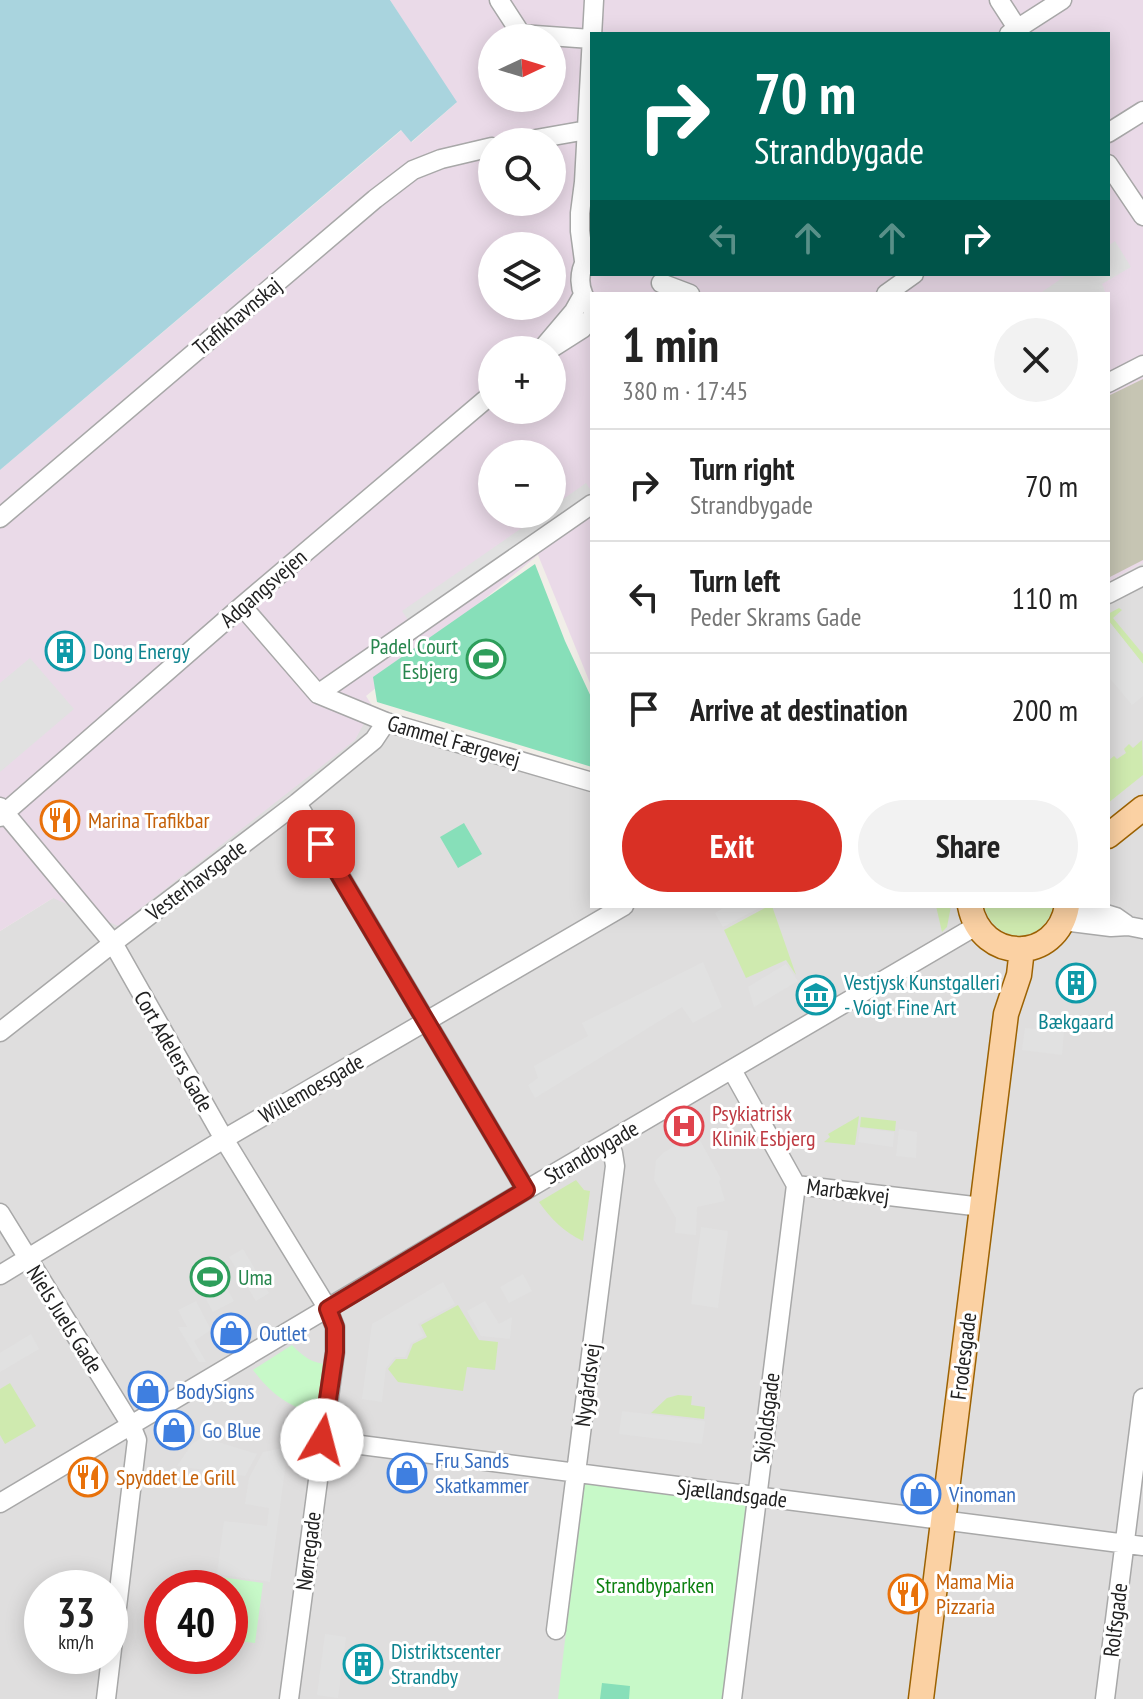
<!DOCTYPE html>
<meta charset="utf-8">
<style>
body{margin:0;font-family:"PT Sans Narrow",sans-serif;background:#f2f2f2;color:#222;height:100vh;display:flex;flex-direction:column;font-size:30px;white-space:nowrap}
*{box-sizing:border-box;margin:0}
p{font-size:26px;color:#767676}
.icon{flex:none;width:44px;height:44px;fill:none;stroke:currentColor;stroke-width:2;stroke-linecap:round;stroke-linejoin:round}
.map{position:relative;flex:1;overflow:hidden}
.details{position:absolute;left:590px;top:292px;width:520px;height:616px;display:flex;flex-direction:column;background:#fff;border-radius:0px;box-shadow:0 4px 20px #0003}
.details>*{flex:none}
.hud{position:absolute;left:590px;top:32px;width:520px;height:244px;border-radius:0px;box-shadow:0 4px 20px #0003;background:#00695c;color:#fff;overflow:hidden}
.needle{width:52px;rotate:86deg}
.buttons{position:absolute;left:478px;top:24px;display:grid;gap:16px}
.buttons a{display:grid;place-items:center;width:88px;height:88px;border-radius:50%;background:#fff;box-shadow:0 4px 20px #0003;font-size:40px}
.speed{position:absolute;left:24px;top:1570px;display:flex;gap:16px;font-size:40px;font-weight:700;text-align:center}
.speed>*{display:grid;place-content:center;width:104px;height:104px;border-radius:50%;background:#fff;box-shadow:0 4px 20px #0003;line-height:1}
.speed small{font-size:20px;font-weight:400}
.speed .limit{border:12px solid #d22;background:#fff;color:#111}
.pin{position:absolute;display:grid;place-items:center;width:68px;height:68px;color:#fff;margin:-34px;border-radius:16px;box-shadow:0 4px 12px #0006}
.me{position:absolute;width:88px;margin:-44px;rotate:8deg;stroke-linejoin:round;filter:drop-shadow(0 0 6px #0008)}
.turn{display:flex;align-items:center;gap:28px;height:168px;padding:0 32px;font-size:36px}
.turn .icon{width:104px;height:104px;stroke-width:2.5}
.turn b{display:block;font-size:56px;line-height:68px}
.lanes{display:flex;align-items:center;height:76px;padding:0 32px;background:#0003;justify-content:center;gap:40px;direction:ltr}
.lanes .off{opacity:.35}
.round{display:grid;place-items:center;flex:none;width:84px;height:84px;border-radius:42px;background:#f2f2f2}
.head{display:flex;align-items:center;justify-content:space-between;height:136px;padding:0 32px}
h1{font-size:48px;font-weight:800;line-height:60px}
.primary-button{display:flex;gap:16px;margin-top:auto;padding:16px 32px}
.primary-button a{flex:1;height:92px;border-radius:48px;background:#d93025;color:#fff;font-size:32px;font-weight:800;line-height:92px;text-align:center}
.primary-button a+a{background:#f2f2f2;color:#222}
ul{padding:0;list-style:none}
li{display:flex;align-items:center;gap:24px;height:112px;padding:0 32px;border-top:2px solid #e0e0e0}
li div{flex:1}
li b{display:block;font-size:30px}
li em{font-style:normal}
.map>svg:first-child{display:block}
</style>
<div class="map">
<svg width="1143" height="1699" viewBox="0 0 1143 1699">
<rect width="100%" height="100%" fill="#f1eee8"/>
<path fill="#dfdede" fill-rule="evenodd" d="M1143,563V1699H0V931L53,898L373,707L592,773V906H1108V582ZM42,1588H110V1656H42ZM162,1588H230V1656H162Z"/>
<path fill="#eadae8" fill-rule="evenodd" d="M390,0H1143V563L1108,582V294H592V688L538,555L366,696L373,707L355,740L118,926L53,898L0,931V470L402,130L412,142L456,103ZM592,34H1108V274H592ZM492,38H552V98H492ZM492,142H552V202H492ZM492,246H552V306H492ZM492,350H552V410H492ZM492,454H552V514H492Z"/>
<path fill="#c6c5b3" d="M1143,379V560L1108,578V396Z"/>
<path fill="#cfeaaf" d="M1119,608L1122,610L1113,618L1143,654V664L1108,620V614Z
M1142,740L1143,775L1108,803V761L1114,756L1117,759L1126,753L1124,749L1129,744L1133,748Z
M765,906H772L796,975L786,960L746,978L724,930L765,908Z
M936,906H951L947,927L942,932Z
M984,906H1053C1044,946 995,945 984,906Z
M859,1116L855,1145L824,1142L830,1137L828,1134Z
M861,1117L896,1121L895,1131L860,1127Z
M576,1180L584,1190L590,1191L583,1241C564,1232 551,1219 539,1202Z
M458,1305L479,1340L498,1342L495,1370L467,1367L463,1391L398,1382L388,1369L396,1359H407L413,1344L427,1337L421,1325Z
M10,1383L36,1426L5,1444L0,1435V1389Z
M678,1395L692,1396L691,1405L705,1407L704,1419L651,1413L667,1398Z"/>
<path fill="#c7f9c8" d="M292,1345C302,1356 313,1364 328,1364L319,1416C288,1406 272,1395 253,1370Z
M584,1481L749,1502L724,1699H558Z
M213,1576L263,1583L255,1643L230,1640V1588H211Z"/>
<path fill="#87dfb9" d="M535,564L565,641L592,699V767L377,702L373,677Z
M464,823L482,854L458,868L440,837Z
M602,1683L630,1686L629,1699H600Z"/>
<path fill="#e1e1e1" d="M1115,241L1131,267L1102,284L1106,294H1039L1068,274H1108V246Z
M586,483L592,492L408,620L402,611L542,514H552V507Z
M1108,620L1143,664V696L1132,705L1108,676Z
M30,658L74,709L0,772V683Z
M727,906H763L723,927L715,913Z
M703,962L722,1007L693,1023L682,1007L535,1098L528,1085L538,1078L534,1066L588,1036L582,1023Z
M786,964L798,981L754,1007L748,987Z
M1025,1028L1064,1032L1062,1055L1022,1050Z
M860,1128L894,1132L893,1147L858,1142Z
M899,1129L917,1132L916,1158L896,1156Z
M696,1133L721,1179L719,1181L725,1201L697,1207L696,1235L675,1233L676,1218L654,1180L656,1160L663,1153Z
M701,1227L728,1231L718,1308L691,1304Z
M243,1249L269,1293L256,1301L229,1257Z
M523,1274L532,1291L509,1303L500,1287Z
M223,1282L234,1301L213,1312L203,1294Z
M443,1282L455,1304L418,1324L424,1336L411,1343L405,1357H395L386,1368L382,1402L362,1399L372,1324Z
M196,1301L211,1330L194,1341L206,1362H199L178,1327H187L178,1310Z
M485,1301L499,1324L512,1317L510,1339L481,1336L467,1311Z
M31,1334L39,1349L0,1372V1353Z
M622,1411L705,1421L702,1444L619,1434Z
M202,1437L257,1454L245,1476L177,1466L192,1444Z
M288,1447L270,1582L217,1574L224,1521L267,1526L269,1508L245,1504L249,1478L263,1452Z
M325,1634L346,1637L338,1698L317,1695Z"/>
<path fill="#a9d4de" d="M0,0H390L457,102L411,142L401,130L0,470Z"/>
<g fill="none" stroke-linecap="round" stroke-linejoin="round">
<g stroke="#a8a8a8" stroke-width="21">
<path id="minor" d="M499,0L521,34L591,39
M999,0L1021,34
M1009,34L1062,0
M1108,133L1143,111
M519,142L587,130
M1108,164L1143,216
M590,253C577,271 577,291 592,308
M584,261L580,231V213L584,182L594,0
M661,283L690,294
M886,294L914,274
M541,350L574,311L583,295
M549,350L582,329L592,317
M1108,383L1143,365
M0,518L375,199L413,170L441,159L492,147
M1108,594L1143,576
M242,606L318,694L386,722L592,782
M318,694L592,504
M297,803L526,1190
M0,807L113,943L224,1139L328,1309L335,1327V1352L289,1699
M0,817L242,606L492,394
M1080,906L1116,917L1126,924
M1063,921L1111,927L1128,926L1143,929
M0,1032L113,943L297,803L374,740L386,722
M732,1070L796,1185L982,1207
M0,1213L131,1425L137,1440L106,1699
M0,1275L224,1139L624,906
M322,1440L1143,1546
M0,1503L526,1190L976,926
M556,1630L615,1166L613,1153L608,1142
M732,1699L796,1185
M1105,1699L1143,1398"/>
</g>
<g stroke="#9c6202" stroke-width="27">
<path id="major" d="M1108,836L1143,808
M970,906C981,963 1057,964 1067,906
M921,1699L1002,1046L1006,1014L1019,975L1022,949"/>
</g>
<use href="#minor" stroke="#fff" stroke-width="18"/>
<use href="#major" stroke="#fbd1a3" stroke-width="24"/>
</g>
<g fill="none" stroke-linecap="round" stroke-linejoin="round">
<g stroke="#8d1f18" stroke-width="20">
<path id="route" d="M321,844L526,1190L328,1309L335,1327V1352L322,1440"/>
</g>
<use href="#route" stroke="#d93025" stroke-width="14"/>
</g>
<defs>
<g id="building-ring" transform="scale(2)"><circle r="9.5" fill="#fff" stroke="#0f9aa8" stroke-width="1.5"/><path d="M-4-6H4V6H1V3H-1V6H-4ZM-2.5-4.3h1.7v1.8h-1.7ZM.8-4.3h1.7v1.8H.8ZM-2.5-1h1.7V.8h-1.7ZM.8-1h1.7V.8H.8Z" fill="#0f9aa8"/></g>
<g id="stadium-ring" transform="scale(2)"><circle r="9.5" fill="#fff" stroke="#2e9e5b" stroke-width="1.5"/><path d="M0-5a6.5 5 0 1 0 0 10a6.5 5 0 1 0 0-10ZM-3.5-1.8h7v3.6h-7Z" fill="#2e9e5b"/></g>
<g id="restaurant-ring" transform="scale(2)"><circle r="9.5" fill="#fff" stroke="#e8710a" stroke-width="1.5"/><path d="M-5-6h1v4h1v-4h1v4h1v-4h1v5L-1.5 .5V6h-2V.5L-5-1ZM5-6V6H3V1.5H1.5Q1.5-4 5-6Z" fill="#e8710a"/></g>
<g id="museum-ring" transform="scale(2)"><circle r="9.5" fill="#fff" stroke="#0f9aa8" stroke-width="1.5"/><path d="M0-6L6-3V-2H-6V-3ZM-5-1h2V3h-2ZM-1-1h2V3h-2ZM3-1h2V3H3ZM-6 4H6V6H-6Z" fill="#0f9aa8"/></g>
<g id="hospital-ring" transform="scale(2)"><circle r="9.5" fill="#fff" stroke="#e0444e" stroke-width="1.5"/><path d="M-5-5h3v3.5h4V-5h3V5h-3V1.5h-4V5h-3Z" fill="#e0444e"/></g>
<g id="shop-ring" transform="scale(2)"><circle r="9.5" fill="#fff" stroke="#3f7fe0" stroke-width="1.5"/><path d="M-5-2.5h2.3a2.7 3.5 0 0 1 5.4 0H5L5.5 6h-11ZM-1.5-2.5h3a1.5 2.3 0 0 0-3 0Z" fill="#3f7fe0"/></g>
</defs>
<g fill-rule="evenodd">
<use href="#building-ring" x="65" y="651"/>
<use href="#stadium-ring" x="486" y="659"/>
<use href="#restaurant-ring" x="60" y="820"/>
<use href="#building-ring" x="1076" y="983"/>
<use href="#museum-ring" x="816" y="995"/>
<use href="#hospital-ring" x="684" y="1126"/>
<use href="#stadium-ring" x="210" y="1277"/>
<use href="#shop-ring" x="231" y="1333"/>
<use href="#shop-ring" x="148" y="1391"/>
<use href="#shop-ring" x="174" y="1430"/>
<use href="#shop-ring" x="407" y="1473"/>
<use href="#restaurant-ring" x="88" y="1477"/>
<use href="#shop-ring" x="921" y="1494"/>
<use href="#restaurant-ring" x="908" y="1594"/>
<use href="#building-ring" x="363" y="1664"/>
</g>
<g text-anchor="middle" stroke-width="6" stroke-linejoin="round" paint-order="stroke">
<g font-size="22" fill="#212121" stroke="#fff">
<text transform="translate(237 316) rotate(-40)" y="8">Trafikhavnskaj</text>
<text transform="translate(263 588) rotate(-41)" y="8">Adgangsvejen</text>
<text transform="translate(454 741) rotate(16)" y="8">Gammel Færgevej</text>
<text transform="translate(196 880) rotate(-37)" y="8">Vesterhavsgade</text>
<text transform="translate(174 1051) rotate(60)" y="8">Cort Adelers Gade</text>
<text transform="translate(311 1088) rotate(-30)" y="8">Willemoesgade</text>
<text transform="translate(591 1152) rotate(-30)" y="8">Strandbygade</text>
<text transform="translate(848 1191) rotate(7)" y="8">Marbækvej</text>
<text transform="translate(65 1319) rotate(58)" y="8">Niels Juels Gade</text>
<text transform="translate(963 1356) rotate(-83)" y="8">Frodesgade</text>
<text transform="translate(587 1385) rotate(-83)" y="8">Nygårdsvej</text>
<text transform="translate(766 1418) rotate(-83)" y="8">Skjoldsgade</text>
<text transform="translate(732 1493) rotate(7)" y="8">Sjællandsgade</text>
<text transform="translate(308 1551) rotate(-83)" y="8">Nørregade</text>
<text transform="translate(1115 1620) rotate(-83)" y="8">Rolfsgade</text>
</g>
<g font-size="22" fill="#27864d" stroke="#fff" text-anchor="end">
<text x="458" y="654">Padel Court<tspan x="458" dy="25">Esbjerg</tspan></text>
<text x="238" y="1285" text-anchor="start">Uma</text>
</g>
<g font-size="22" fill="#0d838f" stroke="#fff" text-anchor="start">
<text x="93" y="659">Dong Energy</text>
<text x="844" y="990">Vestjysk Kunstgalleri<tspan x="844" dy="25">- Voigt Fine Art</tspan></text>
<text x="1076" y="1029" text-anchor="middle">Bækgaard</text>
<text x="391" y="1659">Distriktscenter<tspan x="391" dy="25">Strandby</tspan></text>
</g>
<g font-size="22" fill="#c56008" stroke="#fff" text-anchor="start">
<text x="88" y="828">Marina Trafikbar</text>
<text x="116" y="1485">Spyddet Le Grill</text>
<text x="936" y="1589">Mama Mia<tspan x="936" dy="25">Pizzaria</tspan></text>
</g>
<g font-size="22" fill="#be3a42" stroke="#fff" text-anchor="start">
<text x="712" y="1121">Psykiatrisk<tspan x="712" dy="25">Klinik Esbjerg</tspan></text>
</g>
<g font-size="22" fill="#366cbe" stroke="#fff" text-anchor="start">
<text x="259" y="1341">Outlet</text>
<text x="176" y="1399">BodySigns</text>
<text x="202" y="1438">Go Blue</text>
<text x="435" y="1468">Fru Sands<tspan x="435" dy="25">Skatkammer</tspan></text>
<text x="949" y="1502">Vinoman</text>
</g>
<g font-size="22" fill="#0d8111" stroke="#fff">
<text x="655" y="1593">Strandbyparken</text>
</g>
</g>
</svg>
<div class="buttons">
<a><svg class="needle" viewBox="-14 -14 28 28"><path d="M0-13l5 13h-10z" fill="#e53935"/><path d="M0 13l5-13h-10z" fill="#767676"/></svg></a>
<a><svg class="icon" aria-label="search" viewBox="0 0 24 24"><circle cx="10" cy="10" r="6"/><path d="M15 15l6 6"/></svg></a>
<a><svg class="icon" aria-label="layers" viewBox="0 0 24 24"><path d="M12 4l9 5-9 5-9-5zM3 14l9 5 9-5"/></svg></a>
<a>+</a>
<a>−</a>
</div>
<div class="speed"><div>33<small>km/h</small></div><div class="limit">40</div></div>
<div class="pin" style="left:321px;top:844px;background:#d93025"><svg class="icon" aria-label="arrive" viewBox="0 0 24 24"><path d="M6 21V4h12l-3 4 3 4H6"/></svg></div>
<svg class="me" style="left:322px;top:1440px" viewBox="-20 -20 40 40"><circle r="19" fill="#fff"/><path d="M0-13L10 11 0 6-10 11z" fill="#d93025"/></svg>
<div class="hud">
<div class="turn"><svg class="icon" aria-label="right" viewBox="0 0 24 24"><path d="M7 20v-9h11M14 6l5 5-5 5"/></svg><div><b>70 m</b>Strandbygade</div></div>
<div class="lanes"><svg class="icon off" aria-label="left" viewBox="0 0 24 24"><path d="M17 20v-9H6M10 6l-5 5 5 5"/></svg><svg class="icon off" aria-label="ahead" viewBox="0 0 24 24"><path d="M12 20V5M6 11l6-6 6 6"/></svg><svg class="icon off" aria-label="ahead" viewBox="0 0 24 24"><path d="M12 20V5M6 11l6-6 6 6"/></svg><svg class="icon" aria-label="right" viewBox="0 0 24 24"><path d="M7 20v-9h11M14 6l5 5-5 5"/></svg></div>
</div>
<section class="details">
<div class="head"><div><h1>1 min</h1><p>380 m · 17:45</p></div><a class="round"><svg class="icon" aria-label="close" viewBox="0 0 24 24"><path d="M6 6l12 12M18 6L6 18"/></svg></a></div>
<ul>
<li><svg class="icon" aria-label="right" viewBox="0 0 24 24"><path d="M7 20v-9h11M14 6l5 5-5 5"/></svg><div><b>Turn right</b><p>Strandbygade</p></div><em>70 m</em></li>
<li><svg class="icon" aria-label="left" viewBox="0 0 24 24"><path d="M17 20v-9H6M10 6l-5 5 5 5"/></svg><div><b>Turn left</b><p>Peder Skrams Gade</p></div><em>110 m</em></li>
<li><svg class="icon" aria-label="arrive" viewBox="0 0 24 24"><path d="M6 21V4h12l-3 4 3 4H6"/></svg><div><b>Arrive at destination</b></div><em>200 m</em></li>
</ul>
<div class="primary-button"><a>Exit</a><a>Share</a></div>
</section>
</div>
